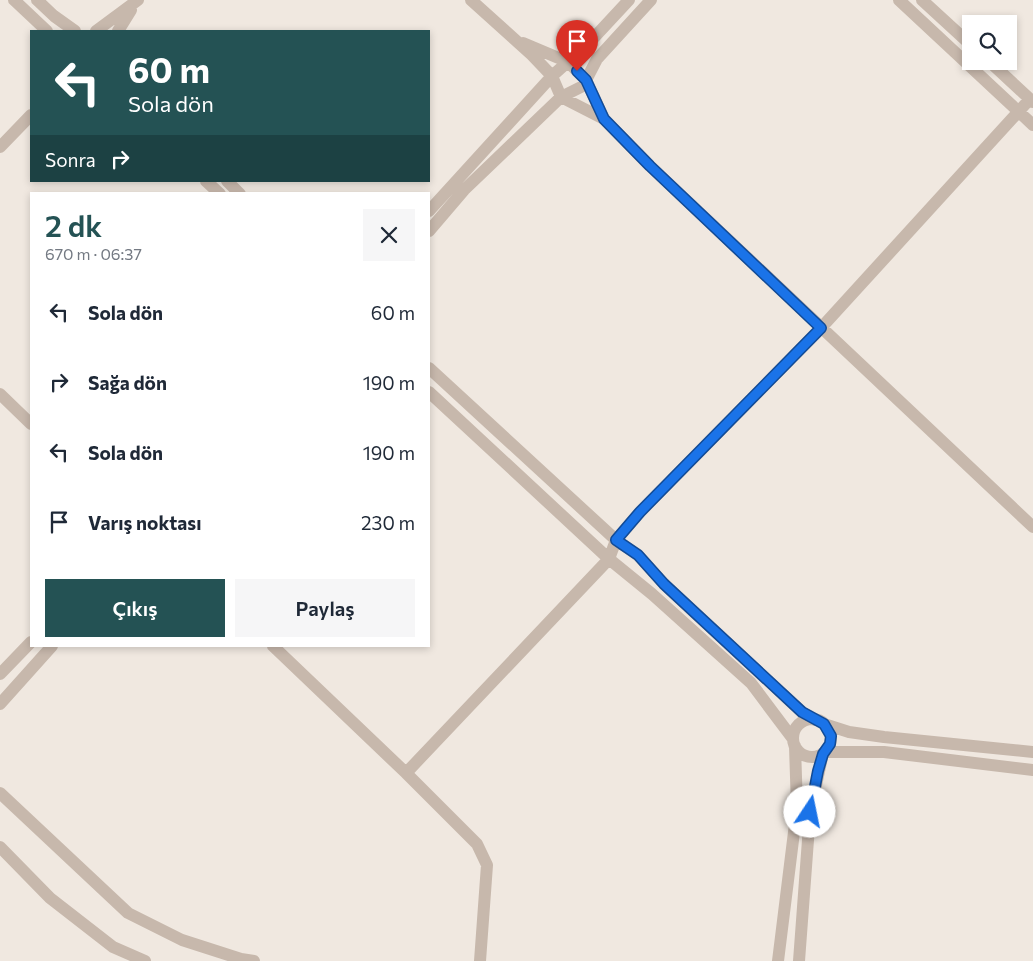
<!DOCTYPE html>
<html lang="tr">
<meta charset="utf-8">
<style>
body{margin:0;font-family:Commissioner,sans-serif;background:#f6f6f7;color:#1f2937;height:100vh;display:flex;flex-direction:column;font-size:19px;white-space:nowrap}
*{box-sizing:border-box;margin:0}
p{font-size:16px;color:#747a83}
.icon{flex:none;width:28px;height:28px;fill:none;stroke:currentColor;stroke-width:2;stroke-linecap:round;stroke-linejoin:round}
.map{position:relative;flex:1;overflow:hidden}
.sheet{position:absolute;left:30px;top:192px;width:400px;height:455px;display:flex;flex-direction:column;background:#fff;border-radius:0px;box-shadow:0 2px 8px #0003}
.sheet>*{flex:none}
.banner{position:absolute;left:30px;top:30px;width:400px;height:152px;border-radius:0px;box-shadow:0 2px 8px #0003;background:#245254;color:#fff;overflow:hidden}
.buttons{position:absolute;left:962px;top:15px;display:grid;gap:10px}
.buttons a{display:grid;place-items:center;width:55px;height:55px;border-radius:0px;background:#fff;box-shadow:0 2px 8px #0003;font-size:25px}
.pin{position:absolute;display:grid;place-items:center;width:42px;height:42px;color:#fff;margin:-51px -21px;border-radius:50% 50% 50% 0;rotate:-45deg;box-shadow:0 0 5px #0007}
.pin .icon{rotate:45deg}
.me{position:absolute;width:55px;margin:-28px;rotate:11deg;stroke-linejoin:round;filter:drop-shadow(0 0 4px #0008)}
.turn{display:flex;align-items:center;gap:18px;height:105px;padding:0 15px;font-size:22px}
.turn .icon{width:65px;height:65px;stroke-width:2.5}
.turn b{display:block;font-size:35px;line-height:42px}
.then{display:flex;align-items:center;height:48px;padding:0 15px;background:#0003;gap:10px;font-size:19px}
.round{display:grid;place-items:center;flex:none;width:52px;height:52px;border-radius:0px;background:#f6f6f7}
.summary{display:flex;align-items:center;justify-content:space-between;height:85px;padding:0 15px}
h1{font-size:30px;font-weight:600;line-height:38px;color:#245254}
.cta{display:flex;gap:10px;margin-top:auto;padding:10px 15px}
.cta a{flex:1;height:58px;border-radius:0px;background:#245254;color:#fff;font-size:20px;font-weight:600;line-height:58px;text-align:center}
.cta a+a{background:#f6f6f7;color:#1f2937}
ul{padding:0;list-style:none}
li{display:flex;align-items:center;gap:15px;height:70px;padding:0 15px}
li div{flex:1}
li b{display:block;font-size:19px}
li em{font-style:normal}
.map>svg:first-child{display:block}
</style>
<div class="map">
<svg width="1033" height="961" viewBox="0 0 1033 961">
<rect width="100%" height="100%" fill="#f0e8e0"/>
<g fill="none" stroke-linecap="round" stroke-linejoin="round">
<path stroke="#c7b8ac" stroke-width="12" d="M14,0L47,31
M37,0L54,16L75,31
M471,0L532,55L552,76L561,97L604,119L650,166L1033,527
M899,0L1033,125
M922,0L971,45
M96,31L138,0
M118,31L131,10
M523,43L568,62L586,80L604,119
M989,61L1033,102
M0,147L31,115
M206,181L220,194
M227,181L240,194
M429,211L552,76L589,43L629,0
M429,231L464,190L561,97L583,86L597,59L651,0
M429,368L616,540L638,555L664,584L802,712L815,720
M429,392L609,559L652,594L751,683L793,739
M0,394L31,424
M273,646L406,773L477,844L487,865L480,961
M0,674L31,642
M0,704L52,646
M793 738a19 19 0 1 1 38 0a19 19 0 1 1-38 0Z
M824,724L849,732L884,737L1033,752
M825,752H884L1033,770
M406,773L609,559L616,540L640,512L821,328L1030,99
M0,793L128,913L182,940L241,959L254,961
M0,847L50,898L113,947L145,961
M778,961L797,808L795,746
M799,961L810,813L823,753"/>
</g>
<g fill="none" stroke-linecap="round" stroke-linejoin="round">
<g stroke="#114b97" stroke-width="12">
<path id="route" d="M577,71L586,80L604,119L650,166L821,328L640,512L616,540L638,555L664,584L802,712L824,724L831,736L830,744L823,754L818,771L810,812"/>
</g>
<use href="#route" stroke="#1a73e8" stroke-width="9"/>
</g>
</svg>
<div class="buttons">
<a><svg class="icon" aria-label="search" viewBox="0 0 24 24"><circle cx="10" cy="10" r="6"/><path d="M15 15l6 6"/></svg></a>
</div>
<div class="pin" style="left:577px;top:71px;background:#d93025"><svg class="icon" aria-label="arrive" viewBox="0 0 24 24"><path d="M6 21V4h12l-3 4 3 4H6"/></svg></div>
<svg class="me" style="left:810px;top:812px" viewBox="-20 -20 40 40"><circle r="19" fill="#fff"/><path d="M0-13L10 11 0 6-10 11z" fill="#1a73e8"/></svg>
<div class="banner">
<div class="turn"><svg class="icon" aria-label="left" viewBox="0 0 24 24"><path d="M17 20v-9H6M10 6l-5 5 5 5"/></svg><div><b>60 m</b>Sola dön</div></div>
<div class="then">Sonra<svg class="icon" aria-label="right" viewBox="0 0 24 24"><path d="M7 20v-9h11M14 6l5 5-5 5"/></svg></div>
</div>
<section class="sheet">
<div class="summary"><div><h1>2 dk</h1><p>670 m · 06:37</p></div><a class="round"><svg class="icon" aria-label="close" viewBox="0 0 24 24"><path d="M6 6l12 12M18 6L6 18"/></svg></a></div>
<ul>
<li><svg class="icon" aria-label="left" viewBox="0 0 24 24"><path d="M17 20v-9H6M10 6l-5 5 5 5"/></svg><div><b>Sola dön</b></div><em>60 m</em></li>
<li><svg class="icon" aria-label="right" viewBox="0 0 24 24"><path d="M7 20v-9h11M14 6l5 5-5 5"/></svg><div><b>Sağa dön</b></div><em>190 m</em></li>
<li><svg class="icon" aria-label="left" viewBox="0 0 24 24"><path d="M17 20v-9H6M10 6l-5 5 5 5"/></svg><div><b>Sola dön</b></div><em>190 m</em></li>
<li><svg class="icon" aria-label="arrive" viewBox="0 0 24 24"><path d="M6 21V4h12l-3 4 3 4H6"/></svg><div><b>Varış noktası</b></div><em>230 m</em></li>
</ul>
<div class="cta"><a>Çıkış</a><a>Paylaş</a></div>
</section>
</div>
